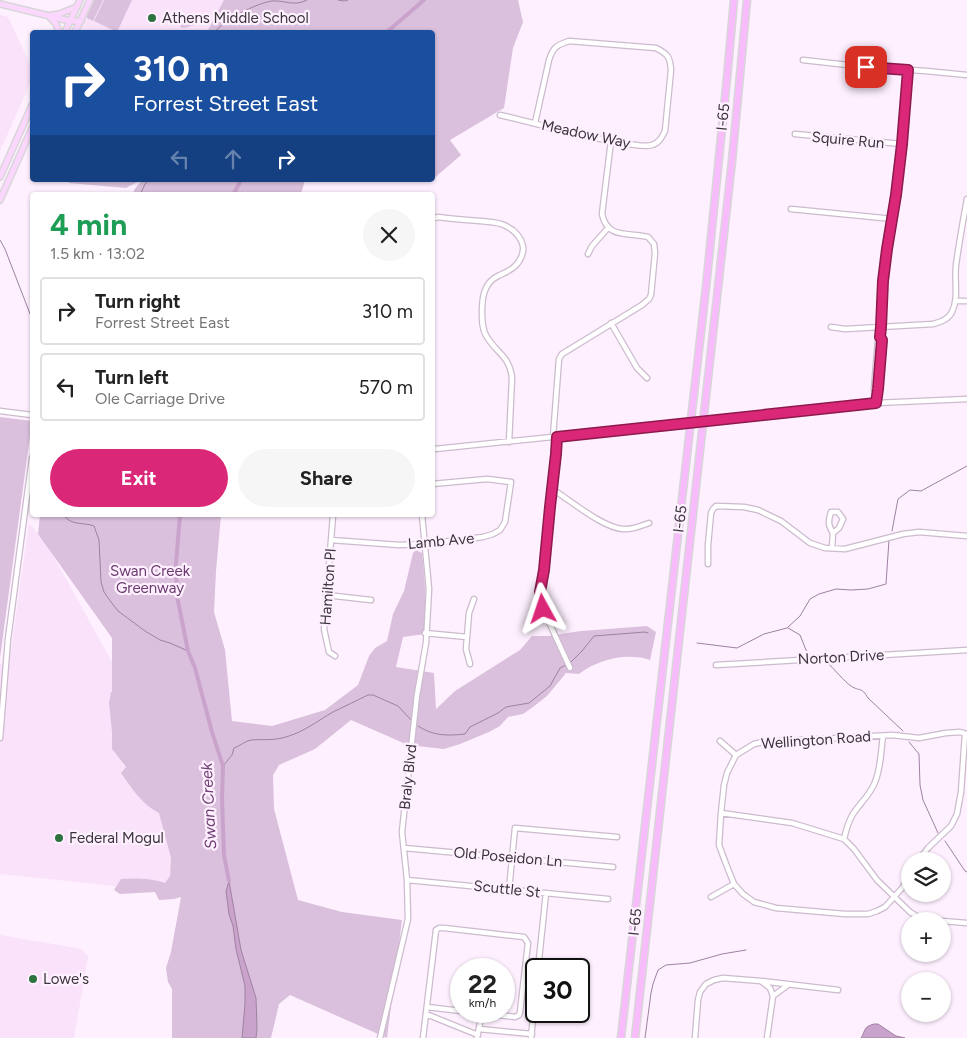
<!DOCTYPE html>
<meta charset="utf-8">
<style>
body{margin:0;font-family:Figtree,sans-serif;background:#f6f6f6;color:#222;height:100vh;display:flex;flex-direction:column;font-size:19px;white-space:nowrap}
*{box-sizing:border-box;margin:0}
p{font-size:16px;color:#767676}
.icon{flex:none;width:28px;height:28px;fill:none;stroke:currentColor;stroke-width:2;stroke-linecap:round;stroke-linejoin:round}
.map{position:relative;flex:1;overflow:hidden}
.side{position:absolute;left:30px;top:192px;width:405px;height:325px;display:flex;flex-direction:column;background:#fff;border-radius:5px;box-shadow:0 1px 4px #0004}
.side>*{flex:none}
.guide{position:absolute;left:30px;top:30px;width:405px;height:152px;border-radius:5px;box-shadow:0 1px 4px #0004;background:#1a4fa0;color:#fff;overflow:hidden}
.fabs{position:absolute;left:901px;top:852px;display:grid;gap:10px}
.fabs a{display:grid;place-items:center;width:50px;height:50px;border-radius:50%;background:#fff;box-shadow:0 1px 4px #0004;font-size:25px}
.speed{position:absolute;left:450px;top:958px;display:flex;gap:10px;font-size:25px;font-weight:700;text-align:center}
.speed>*{display:grid;place-content:center;width:65px;height:65px;border-radius:50%;background:#fff;box-shadow:0 1px 4px #0004;line-height:1}
.speed small{font-size:12px;font-weight:400}
.speed .limit{border:2px solid #111;border-radius:8px;background:#fff;color:#111}
.pin{position:absolute;display:grid;place-items:center;width:42px;height:42px;color:#fff;margin:-21px;border-radius:10px;box-shadow:0 2px 8px #0006}
.me{position:absolute;width:55px;margin:-28px;rotate:355deg;stroke-linejoin:round;filter:drop-shadow(0 0 4px #0008)}
.turn{display:flex;align-items:center;gap:18px;height:105px;padding:0 20px;font-size:22px}
.turn .icon{width:65px;height:65px;stroke-width:2.5}
.turn b{display:block;font-size:35px;line-height:42px}
.lanes{display:flex;align-items:center;height:48px;padding:0 20px;background:#0003;justify-content:center;gap:25px;direction:ltr}
.lanes .off{opacity:.35}
.round{display:grid;place-items:center;flex:none;width:52px;height:52px;border-radius:26px;background:#f6f6f6}
.summary{display:flex;align-items:center;justify-content:space-between;height:85px;padding:0 20px}
h1{font-size:30px;font-weight:700;line-height:38px;color:#1e9e55}
.cta{display:flex;gap:10px;margin-top:auto;padding:10px 20px}
.cta a{flex:1;height:58px;border-radius:30px;background:#db2777;color:#fff;font-size:20px;font-weight:700;line-height:58px;text-align:center}
.cta a+a{background:#f6f6f6;color:#222}
ul{padding:0;list-style:none}
li{display:flex;align-items:center;gap:15px;height:68px;margin:0 10px 8px;padding:0 10px;border:2px solid #e0e0e0;border-radius:5px}
li div{flex:1}
li b{display:block;font-size:19px}
li em{font-style:normal}
.map>svg:first-child{display:block}
</style>
<div class="map">
<svg width="967" height="1038" viewBox="0 0 967 1038">
<rect width="100%" height="100%" fill="#fef0ff"/>
<path fill="#f9e2fa" d="M94,0H233L211,32H79Z
M0,15L8,17L32,68V79L0,151Z
M29,523L45,541L112,662V749L160,815L182,893L0,874V664H9Z
M0,935L82,949L88,957L74,1038H0Z"/>
<path fill="#dac0dc" d="M94,0H103L93,21L87,18V16Z
M104,0H132L118,30L115,31L94,21Z
M224,0H518L523,22L513,48L504,108L450,140L461,155L432,180V32H207Z
M191,15L204,22L184,28L180,27L184,19L187,20L189,17Z
M69,180H141L126,188L69,183Z
M142,180H305L302,191L299,195H133L134,190Z
M0,417L32,421L0,658Z
M40,515H221L216,571L214,612L225,650L232,721L272,726L325,710L358,685L369,656L375,648L387,641L393,614L404,591L413,553L416,550L422,553C425,580 427,607 425,634L403,637L396,667L434,673L436,709L455,691L520,650L532,636H548L581,631L647,626L656,632L650,660C627,652 598,659 579,674L566,673L547,696L533,707L523,714L508,717L500,726L489,732L460,744L444,749L408,745L351,720L315,749L279,765L273,775L274,809L298,900L342,912L402,920L387,1038L290,995L279,1004L271,1038H172V989L168,982L166,968L171,952L181,897L174,899L159,900L155,892L120,894L114,890L121,879C137,878 150,878 165,883L170,876L171,858L159,813C142,805 132,788 121,773L126,767L112,749V732L109,703L111,692H112V638L38,534Z"/>
<path fill="#caa3cd" stroke="#9f82a1" d="M229,881L241,950L256,998L257,1028L256,1038H242L245,1004V986L236,949L233,926L229,914L226,891Z
M874,1024H878L896,1036L905,1038H861C866,1030 863,1027 874,1024Z"/>
<g fill="none" stroke-linecap="round" stroke-linejoin="round">
<path stroke="#9f82a1" stroke-width="1" d="M338,0L344,1L348,0
M215,32C223,20 257,3 272,1C285,0 294,7 307,0
M140,195L145,184L149,180
M0,240L5,249L32,319
M64,515C70,526 84,522 94,526L99,540L101,582L104,592L111,602L118,611L145,631L160,640L170,643L188,651
M892,531L898,499L910,490L921,491L967,466
M788,628L800,635L808,655L821,656
M697,643L737,648L764,634L787,628L800,616L810,599L819,594L836,589L851,590L868,589L886,584L889,540
M827,662C832,667 846,683 851,686C860,692 861,686 868,698L903,731
M570,663L582,651L594,636L645,632L648,633
M418,726C433,736 447,736 465,734L470,727L498,713L506,707L529,703L550,686L560,668L566,665
M909,742L919,754L920,785L923,800L938,833
M223,766L232,755L234,748C240,746 245,741 251,740C265,739 275,741 289,736C305,731 319,720 333,712C345,706 356,701 368,695H373L398,706L412,721
M945,841L965,871L967,872
M645,1038L651,993L653,984L658,970L666,965L690,963L722,954L746,950"/>
<path stroke="#caa3cd" stroke-width="4" d="M387,32L424,0
M233,195L241,180
M180,515L176,564L177,596L188,651L195,668L212,732L223,766L222,798L224,855L229,881"/>
<g stroke="#ccbbcd" stroke-width="7">
<path id="minor" d="M803,60L866,67L926,71L967,75
M500,115C543,125 586,138 629,144C636,145 646,147 652,145C659,143 662,137 665,131L671,70C670,57 668,54 656,48L569,41C557,45 553,47 549,60L535,123
M795,134L902,144
M791,209L893,219
M432,219L438,217C452,219 466,220 480,221C488,222 499,222 506,226C514,230 521,237 523,246C524,253 520,262 515,266C510,271 504,273 498,276C484,283 482,297 482,312C482,320 482,330 487,337C498,355 509,355 512,378L509,442
M588,254L592,246L608,228
M956,301H967
M611,323L637,368L647,378
M831,327L845,329L933,324C940,322 948,320 952,312C959,298 954,281 956,265C959,243 963,221 967,199
M876,394L874,389L878,340L881,337
M876,403V395L878,389L882,340L881,337V327L883,281L887,249L896,195L902,144L908,70
M0,411L32,415
M723,420L876,403L967,399
M553,437L559,359L562,354L642,305L649,299L651,295L655,253L654,244L648,237C628,232 607,239 602,214L611,141
M557,437L556,454L553,477L544,570L540,592L543,609L570,668
M432,448L435,449L670,425
M552,489C570,500 603,528 623,529C632,530 641,526 649,523
M333,515L324,629L329,652L335,656
M331,540L399,545L426,544L483,537L493,534L500,530L505,522L511,482L487,479L432,484
M832,548L833,533L839,528L843,519L838,512H831C828,521 828,525 833,533
M708,564V545L711,513L713,509L716,506L744,507L758,510L781,521L810,543L825,548L845,549L903,534L919,532L967,536
M326,595L371,600
M425,633L467,637
M470,664L466,649L469,613L474,599
M716,665L967,650
M0,738L8,639L32,458
M720,741L736,755
M721,813L792,823L844,839L854,849L877,880L910,912L918,917L926,920L941,921
M844,839C846,830 848,822 853,814C860,803 871,794 875,782C881,768 881,750 883,736
M404,848L613,867
M918,861L928,848L951,826L957,814L961,792L965,734
M910,874L903,887L885,907L877,911L868,914H845L776,908L754,902L743,894L734,884L726,864L719,845L721,813L724,785L727,773L736,755L754,744L763,742L892,735L919,738L946,733L960,732L967,734
M407,880L608,899
M509,890L515,828L617,837
M711,897L734,884
M942,921L967,923
M538,969L546,893
M762,982L770,988L773,996
M427,1007L461,1011
M426,1014L478,1035
M479,1029L532,1034
M380,1038L408,919L407,880L402,832L417,695L426,643L429,589L422,515
M423,1038L436,930L439,928H444L524,937L528,943L520,1012L519,1015L515,1017L467,1011
M477,1038L482,1013
M531,1038L536,989
M695,1038L698,1000L700,992L706,984L714,980L723,978L761,981L838,990
M767,1038L773,996L788,985"/>
</g>
<g stroke="#d8d6d8" stroke-width="8">
<path id="major" d="M0,4L70,21H81
M52,15L59,14L77,7
M49,16L56,24L59,32
M65,32L80,0
M75,32L90,0
M0,177L32,105
M0,200L32,128"/>
</g>
<g stroke="#d8d6d8" stroke-width="9">
<path id="highway" d="M621,1038L706,287L727,78L734,0
M635,1038L732,161L747,0"/>
</g>
<use href="#minor" stroke="#fff" stroke-width="4.5"/>
<use href="#major" stroke="#fbd7fe" stroke-width="5"/>
<use href="#highway" stroke="#f8bcfd" stroke-width="6"/>
<g stroke="#ccbbcd" stroke-width="7" stroke-linecap="butt">
<path id="minor-bridge" d="M670,425L723,420"/>
</g>
<use href="#minor-bridge" stroke="#fff" stroke-width="4.5"/>
</g>
<g fill="none" stroke-linecap="round" stroke-linejoin="round">
<g stroke="#8e194d" stroke-width="12">
<path id="route" d="M543,609L540,592L544,570L550,507L556,454L557,437L876,403L878,389L882,340L880,337L881,327L883,281L887,249L896,195L902,144L908,70L866,67"/>
</g>
<use href="#route" stroke="#db2777" stroke-width="9"/>
</g>
<g fill="#2d7340" stroke="#fef0ff" stroke-width="2">
<circle cx="152" cy="18" r="5"/>
<circle cx="59" cy="838" r="5"/>
<circle cx="33" cy="979" r="5"/>
</g>
<g text-anchor="middle" stroke-width="4.5" stroke-linejoin="round" paint-order="stroke">
<g font-size="15" fill="#3a343b" stroke="#fef0ff" text-anchor="start">
<text x="162" y="23">Athens Middle School</text>
<text x="69" y="843">Federal Mogul</text>
<text x="43" y="984">Lowe's</text>
</g>
<g font-size="15" fill="#3a343b" stroke="#fef0ff">
<text transform="translate(723 117) rotate(-84)" y="5">I-65</text>
<text transform="translate(586 134) rotate(12)" y="5">Meadow Way</text>
<text transform="translate(848 140) rotate(5)" y="5">Squire Run</text>
<text transform="translate(680 519) rotate(-83)" y="5">I-65</text>
<text transform="translate(441 541) rotate(-5)" y="5">Lamb Ave</text>
<text transform="translate(328 587) rotate(-86)" y="5">Hamilton Pl</text>
<text transform="translate(841 657) rotate(-3)" y="5">Norton Drive</text>
<text transform="translate(816 740) rotate(-4)" y="5">Wellington Road</text>
<text transform="translate(408 777) rotate(-84)" y="5">Braly Blvd</text>
<text transform="translate(508 857) rotate(5)" y="5">Old Poseidon Ln</text>
<text transform="translate(507 889) rotate(6)" y="5">Scuttle St</text>
<text transform="translate(635 922) rotate(-84)" y="5">I-65</text>
</g>
<g font-size="15" fill="#6b3a70" stroke="#fef0ff">
<text x="150" y="576">Swan Creek<tspan x="150" dy="17">Greenway</tspan></text>
</g>
<g font-size="16" font-style="italic" fill="#703e75" stroke="#fef0ff">
<text transform="translate(208 806) rotate(-93)" y="6">Swan Creek</text>
</g>
</g>
</svg>
<div class="fabs">
<a><svg class="icon" aria-label="layers" viewBox="0 0 24 24"><path d="M12 4l9 5-9 5-9-5zM3 14l9 5 9-5"/></svg></a>
<a>+</a>
<a>−</a>
</div>
<div class="speed"><div>22<small>km/h</small></div><div class="limit">30</div></div>
<div class="pin" style="left:866px;top:67px;background:#d93025"><svg class="icon" aria-label="arrive" viewBox="0 0 24 24"><path d="M6 21V4h12l-3 4 3 4H6"/></svg></div>
<svg class="me" style="left:543px;top:609px" viewBox="-20 -20 40 40"><path d="M0-17L14 15 0 8-14 15z" fill="#db2777" stroke="#fff" stroke-width="4"/></svg>
<div class="guide">
<div class="turn"><svg class="icon" aria-label="right" viewBox="0 0 24 24"><path d="M7 20v-9h11M14 6l5 5-5 5"/></svg><div><b>310 m</b>Forrest Street East</div></div>
<div class="lanes"><svg class="icon off" aria-label="left" viewBox="0 0 24 24"><path d="M17 20v-9H6M10 6l-5 5 5 5"/></svg><svg class="icon off" aria-label="ahead" viewBox="0 0 24 24"><path d="M12 20V5M6 11l6-6 6 6"/></svg><svg class="icon" aria-label="right" viewBox="0 0 24 24"><path d="M7 20v-9h11M14 6l5 5-5 5"/></svg></div>
</div>
<section class="side">
<div class="summary"><div><h1>4 min</h1><p>1.5 km · 13:02</p></div><a class="round"><svg class="icon" aria-label="close" viewBox="0 0 24 24"><path d="M6 6l12 12M18 6L6 18"/></svg></a></div>
<ul>
<li><svg class="icon" aria-label="right" viewBox="0 0 24 24"><path d="M7 20v-9h11M14 6l5 5-5 5"/></svg><div><b>Turn right</b><p>Forrest Street East</p></div><em>310 m</em></li>
<li><svg class="icon" aria-label="left" viewBox="0 0 24 24"><path d="M17 20v-9H6M10 6l-5 5 5 5"/></svg><div><b>Turn left</b><p>Ole Carriage Drive</p></div><em>570 m</em></li>
</ul>
<div class="cta"><a>Exit</a><a>Share</a></div>
</section>
</div>
